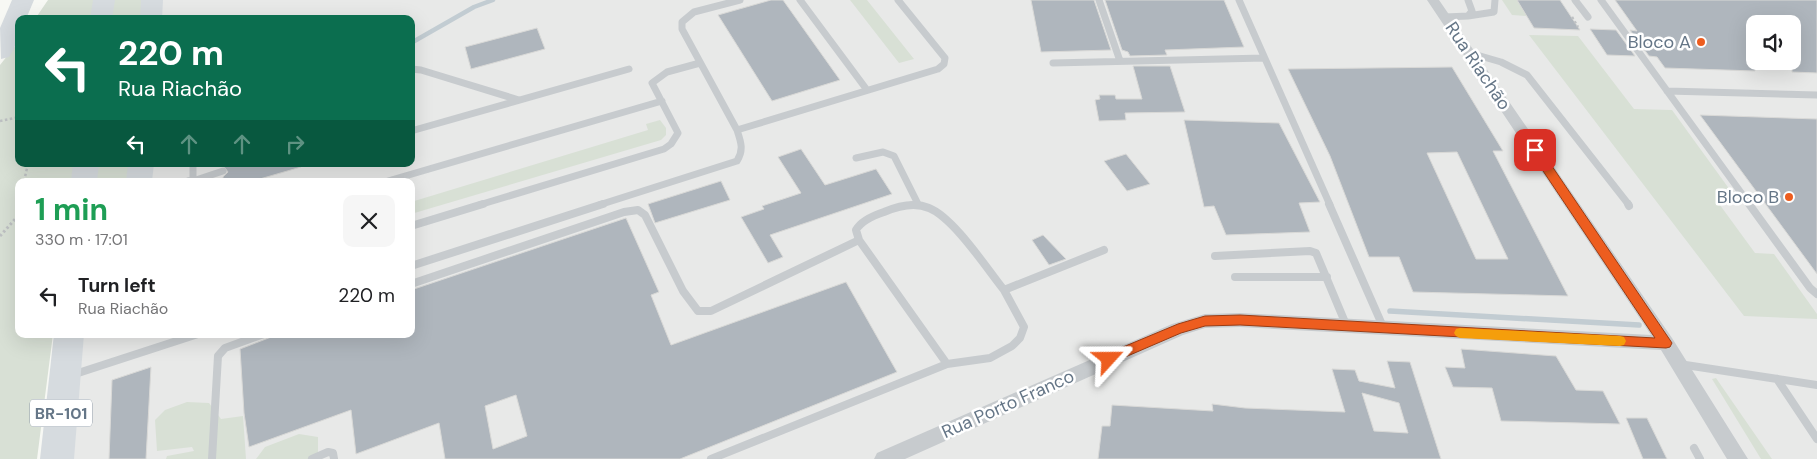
<!DOCTYPE html>
<meta charset="utf-8">
<style>
body{margin:0;font-family:"DM Sans",sans-serif;background:#f6f6f6;color:#202124;height:100vh;display:flex;flex-direction:column;font-size:19px;white-space:nowrap}
*{box-sizing:border-box;margin:0}
p{font-size:16px;color:#757577}
.icon{flex:none;width:28px;height:28px;fill:none;stroke:currentColor;stroke-width:2;stroke-linecap:round;stroke-linejoin:round}
.map{position:relative;flex:1;overflow:hidden}
.drawer{position:absolute;left:15px;top:178px;width:400px;height:160px;display:flex;flex-direction:column;background:#fff;border-radius:10px;box-shadow:0 5px 20px #0002}
.drawer>*{flex:none}
.guide{position:absolute;left:15px;top:15px;width:400px;height:152px;border-radius:10px;box-shadow:0 5px 20px #0002;background:#0b6e4f;color:#fff;overflow:hidden}
.controls{position:absolute;left:1746px;top:15px;display:grid;gap:10px}
.controls a{display:grid;place-items:center;width:55px;height:55px;border-radius:10px;background:#fff;box-shadow:0 5px 20px #0002;font-size:25px}
.pin{position:absolute;display:grid;place-items:center;width:42px;height:42px;color:#fff;margin:-21px;border-radius:10px;box-shadow:0 2px 8px #0006}
.me{position:absolute;width:55px;margin:-28px;rotate:66deg;stroke-linejoin:round;filter:drop-shadow(0 0 4px #0008)}
.turn{display:flex;align-items:center;gap:18px;height:105px;padding:0 20px;font-size:22px}
.turn .icon{width:65px;height:65px;stroke-width:2.5}
.turn b{display:block;font-size:35px;line-height:42px}
.lanes{display:flex;align-items:center;height:48px;padding:0 20px;background:#0003;justify-content:center;gap:25px;direction:ltr}
.lanes .off{opacity:.35}
.round{display:grid;place-items:center;flex:none;width:52px;height:52px;border-radius:10px;background:#f6f6f6}
.summary{display:flex;align-items:center;justify-content:space-between;height:85px;padding:0 20px}
h1{font-size:30px;font-weight:700;line-height:38px;color:#1e9e55}
ul{padding:0;list-style:none}
li{display:flex;align-items:center;gap:15px;height:65px;padding:0 20px}
li div{flex:1}
li b{display:block;font-size:19px}
li em{font-style:normal}
.map>svg:first-child{display:block}
</style>
<div class="map">
<svg width="1817" height="459" viewBox="0 0 1817 459">
<rect width="100%" height="100%" fill="#f7f8f4"/>
<path fill="#e8e9e8" fill-rule="evenodd" d="M150,0H1817V459H57L80,334H411V181H139L140,164H411V19H149ZM1755,24H1792V61H1755Z"/>
<path fill="#d8e0d5" d="M48,0H94L92,19H35Z
M110,0H152L151,19H107Z
M850,0H867L914,59L899,63Z
M1502,0H1517L1527,16L1512,15Z
M1529,35L1578,36L1634,109L1672,110L1738,201H1717L1755,253L1774,254L1817,314V319L1744,316Z
M19,41V164H74L72,181H19V334H53L37,459H0V65Z
M660,120L666,128V135L661,140L411,214V202L648,130L646,124Z
M94,164H140L139,181H93Z
M1716,378L1772,459H1761L1712,379Z
M187,402L209,403L221,419L243,416L246,459H166L167,456L194,451L192,447L157,451L155,420L165,410Z
M299,434L318,437V459H256L265,447Z"/>
<g fill="none" stroke-linecap="round" stroke-linejoin="round">
<path stroke="#c2ccd2" stroke-width="4.5" d="M411,43L474,7L493,0"/>
<path stroke="#c2ccd2" stroke-width="5.5" d="M1390,311L1639,325"/>
</g>
<path fill="#afb6bd" stroke="#d9d9d7" fill-rule="evenodd" d="M771,0H783L840,80L772,101L718,15Z
M1031,0H1094L1111,50L1041,52Z
M1105,0H1224L1244,47L1165,50L1167,55L1130,56L1128,52L1122,50Z
M1517,0H1560L1580,30L1534,28Z
M1615,0H1817V73L1792,72V24H1755V71L1665,68L1657,57L1649,56L1630,30L1637,31Z
M537,28L545,49L471,69L465,47Z
M1590,29L1616,30L1635,56L1607,55Z
M1133,66H1170L1185,112L1125,113L1126,120L1099,121L1095,100L1100,99L1099,95H1115L1116,99H1142Z
M1452,67L1503,151H1493L1568,296L1413,292L1399,257H1369L1330,156L1288,69ZM1457,152L1508,259H1476L1427,153Z
M1700,115L1817,119V274Z
M1184,120L1279,123L1320,202L1299,203L1310,232L1226,235L1214,206L1204,207Z
M801,149L825,185L876,169L892,194L770,235L783,257L768,263L741,217L764,209L762,206L801,193L778,157Z
M1126,154L1150,184L1127,191L1104,161Z
M222,164H301V167L253,181H223V177L228,172Z
M721,181L730,200L655,223L648,204Z
M626,218L659,292L651,295L671,345L846,282L897,372L680,459H445L439,423L356,454L351,410L249,447L244,413L240,349L279,334H411V290ZM516,395L527,436L493,449L485,406Z
M1043,235L1066,259L1049,265L1032,240Z
M1461,349L1556,356L1576,390L1603,391L1620,424L1501,421L1492,388L1453,387L1445,367L1465,368Z
M1387,361L1410,362L1441,459H1098L1102,426H1110L1112,405L1213,411L1212,404L1245,408L1345,412L1332,369L1355,370L1359,381L1395,388ZM1362,393L1399,403L1408,433L1374,431Z
M151,367L146,459H109L112,380Z
M1626,418H1647L1667,459H1643Z"/>
<g fill="none" stroke-linecap="round" stroke-linejoin="round">
<path stroke="#bec1c3" stroke-width="2.5" stroke-dasharray="2.5 2.5" stroke-linecap="butt" d="M1572,17L1578,27
M0,121L19,117
M24,181L28,164"/>
<path stroke="#bec1c3" stroke-width="3" stroke-dasharray="2.5 2.5" stroke-linecap="butt" d="M0,236L17,217L19,208"/>
<path stroke="#c7cbce" stroke-width="7" d="M800,0L867,90
M1099,0L1120,61
M1239,0L1330,205
M1575,0L1588,17
M1601,0L1750,205
M1468,16L1494,12L1495,0
M1445,17L1468,16L1472,11L1468,0
M1470,53L1501,62L1527,75L1629,205
M1053,63L1264,58
M411,69L421,70L519,100
M1667,91L1817,95
M737,130L938,69L944,64L945,58L898,0
M411,131L629,69
M856,158L883,152L894,156L918,204
M188,181L193,180V164
M193,181L223,171
M388,181L662,101
M479,205L664,149L671,144L678,133L652,83L667,72L700,63
M599,205L737,161C744,150 741,142 737,130L682,29V22L694,12L740,0
M911,205H916"/>
<path stroke="#c7cbce" stroke-width="8" d="M1329,204L1384,329
M1628,204L1629,206
M1749,204L1810,288L1817,294
M411,226L483,204
M1215,256L1310,251L1316,253L1347,327
M411,266L603,204
M1235,277H1327
M411,284L624,212L638,210L645,215L683,291L698,311H711L859,240
M947,364L859,240L856,230C861,221 875,215 884,212C898,206 915,202 929,208C954,218 987,269 1004,290
M1679,364L1817,385
M72,375L198,334
M1777,379L1817,439
M1694,448L1700,459
M212,459L218,356L225,348L264,334
M312,459L328,452L333,453L334,459
M711,459L947,364L990,358L1012,346L1020,338L1024,327L1004,290L1104,250"/>
<path fill="#c7cbce" fill-rule="evenodd" d="M1427,0H1439L1672,338L1748,459H1727L1661,350L1240,327L1205,328L1183,335L905,459H874L877,453L1172,324L1205,314L1240,313L1651,335Z"/>
<path fill="#d6dbdf" fill-rule="evenodd" d="M12,0H34L26,19H19C19,33 18,44 9,57L1,59L0,28Z
M93,0H115L112,19H90Z
M141,0H163L162,19H140Z
M73,164H99L97,181H71Z
M128,164H154L152,181H126Z
M54,334H84L74,459H40Z"/>
</g>
<path fill="#ed5d1f" stroke="#9a3c14" d="M1535,146L1539,147L1670,340L1672,343L1670,347L1666,348L1240,325L1205,326L1181,333L1109,364L1104,363L1103,359L1104,355L1178,324L1205,316L1240,315L1655,338L1531,153L1530,150Z"/>
<path fill="#f59e0b" d="M1460,328L1620,336L1624,337L1626,341L1624,345L1620,346L1460,338L1456,336L1454,333L1456,329Z"/>
<g fill="#ed5d1f" stroke="#fff" stroke-width="2">
<circle cx="1701" cy="42" r="5"/>
<circle cx="1789" cy="197" r="5"/>
</g>
<g text-anchor="middle" stroke-width="5" stroke-linejoin="round" paint-order="stroke">
<rect fill="#fff" stroke="#939fab" stroke-width="1" x="30" y="399.5" width="62" height="27" rx="4"/>
<g font-size="16" font-weight="bold" fill="#657687">
<text x="61" y="419">BR-101</text>
</g>
<g font-size="18" fill="#657687" stroke="#fff" text-anchor="end">
<text x="1691" y="48">Bloco A</text>
<text x="1779" y="203">Bloco B</text>
</g>
<g font-size="18" fill="#657687" stroke="#fff">
<text transform="translate(1478 66) rotate(56)" y="6">Rua Riachão</text>
<text transform="translate(1008 404) rotate(-24)" y="6">Rua Porto Franco</text>
</g>
</g>
</svg>
<div class="controls">
<a><svg class="icon" aria-label="sound" viewBox="0 0 24 24"><path d="M4 9h4l5-4v14l-5-4H4zM17 9q2 3 0 6"/></svg></a>
</div>
<div class="pin" style="left:1535px;top:150px;background:#d93025"><svg class="icon" aria-label="arrive" viewBox="0 0 24 24"><path d="M6 21V4h12l-3 4 3 4H6"/></svg></div>
<svg class="me" style="left:1109px;top:359px" viewBox="-20 -20 40 40"><path d="M0-17L14 15 0 8-14 15z" fill="#ed5d1f" stroke="#fff" stroke-width="4"/></svg>
<div class="guide">
<div class="turn"><svg class="icon" aria-label="left" viewBox="0 0 24 24"><path d="M17 20v-9H6M10 6l-5 5 5 5"/></svg><div><b>220 m</b>Rua Riachão</div></div>
<div class="lanes"><svg class="icon" aria-label="left" viewBox="0 0 24 24"><path d="M17 20v-9H6M10 6l-5 5 5 5"/></svg><svg class="icon off" aria-label="ahead" viewBox="0 0 24 24"><path d="M12 20V5M6 11l6-6 6 6"/></svg><svg class="icon off" aria-label="ahead" viewBox="0 0 24 24"><path d="M12 20V5M6 11l6-6 6 6"/></svg><svg class="icon off" aria-label="right" viewBox="0 0 24 24"><path d="M7 20v-9h11M14 6l5 5-5 5"/></svg></div>
</div>
<section class="drawer">
<div class="summary"><div><h1>1 min</h1><p>330 m · 17:01</p></div><a class="round"><svg class="icon" aria-label="close" viewBox="0 0 24 24"><path d="M6 6l12 12M18 6L6 18"/></svg></a></div>
<ul>
<li><svg class="icon" aria-label="left" viewBox="0 0 24 24"><path d="M17 20v-9H6M10 6l-5 5 5 5"/></svg><div><b>Turn left</b><p>Rua Riachão</p></div><em>220 m</em></li>
</ul>
</section>
</div>
